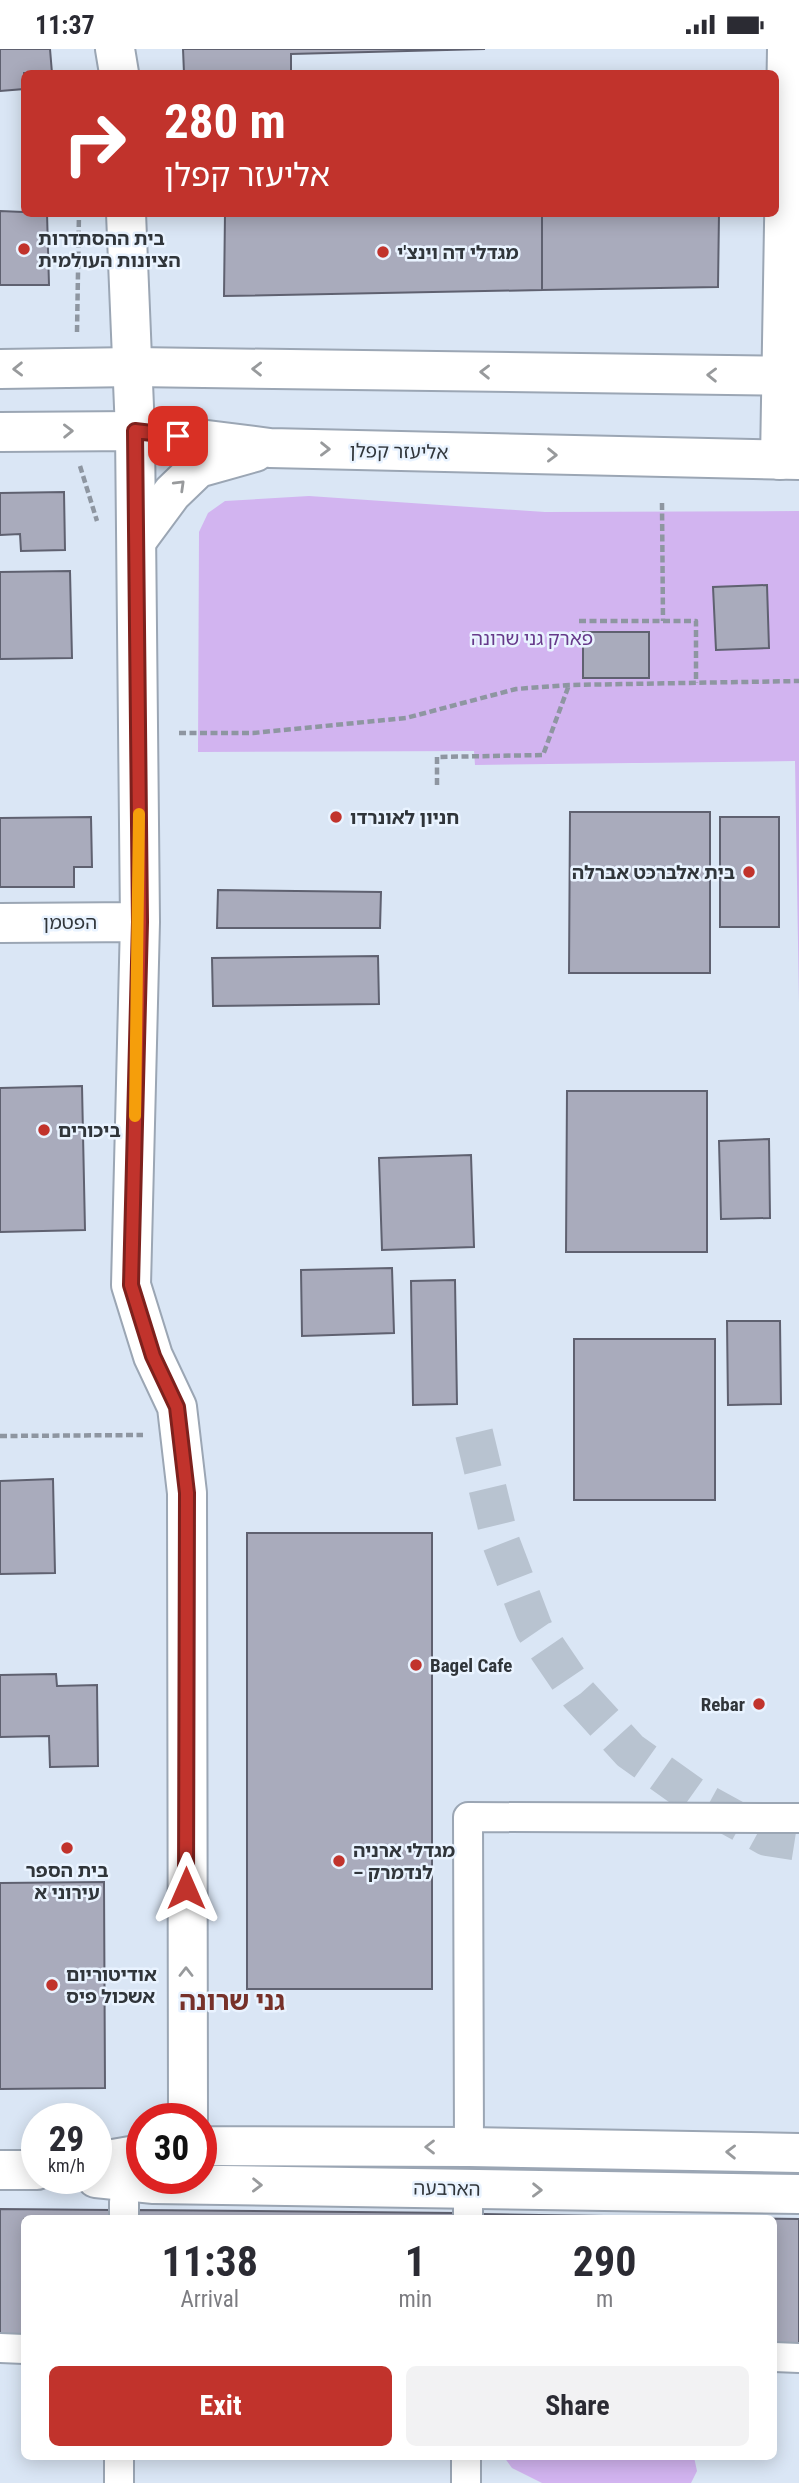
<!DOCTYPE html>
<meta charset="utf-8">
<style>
body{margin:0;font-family:"Roboto Condensed","Noto Sans Hebrew",sans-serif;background:#f2f2f3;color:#2b2b33;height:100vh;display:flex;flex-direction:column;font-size:26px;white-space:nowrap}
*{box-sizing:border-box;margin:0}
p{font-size:23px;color:#7c7c81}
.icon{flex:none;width:38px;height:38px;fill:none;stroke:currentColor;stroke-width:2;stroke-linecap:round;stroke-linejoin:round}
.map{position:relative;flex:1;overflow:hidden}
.panel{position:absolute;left:21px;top:2166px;width:756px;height:245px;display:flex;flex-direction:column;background:#fff;border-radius:10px;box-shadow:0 4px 18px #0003}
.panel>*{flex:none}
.guide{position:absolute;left:21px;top:21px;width:758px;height:147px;border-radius:10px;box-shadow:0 4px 18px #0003;background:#c1332c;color:#fff;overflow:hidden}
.speed{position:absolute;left:21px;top:2054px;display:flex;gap:14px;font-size:35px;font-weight:700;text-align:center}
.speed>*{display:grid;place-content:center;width:91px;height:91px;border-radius:50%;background:#fff;box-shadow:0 4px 18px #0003;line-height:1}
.speed small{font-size:18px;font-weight:400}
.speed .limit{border:10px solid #d22;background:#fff;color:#111}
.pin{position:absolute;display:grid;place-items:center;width:60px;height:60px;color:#fff;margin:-30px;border-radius:14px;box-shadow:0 4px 10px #0006}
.me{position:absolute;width:77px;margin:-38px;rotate:0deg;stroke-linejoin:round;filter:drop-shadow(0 0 5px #0008)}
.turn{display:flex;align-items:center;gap:24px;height:147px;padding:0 28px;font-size:32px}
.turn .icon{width:91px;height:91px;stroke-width:2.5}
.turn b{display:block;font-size:49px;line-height:60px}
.eta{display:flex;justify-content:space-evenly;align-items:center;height:119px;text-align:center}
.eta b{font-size:42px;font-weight:700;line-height:49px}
.primary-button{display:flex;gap:14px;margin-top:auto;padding:14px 28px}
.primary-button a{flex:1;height:80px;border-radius:10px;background:#c1332c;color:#fff;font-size:28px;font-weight:700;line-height:80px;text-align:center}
.primary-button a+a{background:#f2f2f3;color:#2b2b33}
.status{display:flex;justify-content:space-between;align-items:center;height:49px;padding:0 35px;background:#fff;direction:ltr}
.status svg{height:19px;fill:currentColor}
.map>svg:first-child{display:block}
</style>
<div class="status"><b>11:37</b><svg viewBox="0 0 49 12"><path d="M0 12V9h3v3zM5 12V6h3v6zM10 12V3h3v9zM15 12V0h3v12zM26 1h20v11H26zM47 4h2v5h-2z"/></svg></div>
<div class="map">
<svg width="799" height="2434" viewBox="0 0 799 2434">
<rect width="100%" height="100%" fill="#dae6f5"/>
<path fill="#d2b4f0" d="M309,447L545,463L799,462V954L795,712L475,716L474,702L198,703L199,483L208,464L225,452Z
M504,2408H694L697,2422L691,2434H542L512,2419Z"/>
<path fill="#a9abbc" stroke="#5f6170" stroke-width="2" d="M0,0H50L52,24H24V40L0,42Z
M183,0H485L291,5V24H184Z
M0,162L47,164L49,236H0Z
M225,164H542V241L224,247Z
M542,164H719L718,238L542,241Z
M64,443L65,501L21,502L20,485L0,486V444Z
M70,522L72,609L0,610V523Z
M767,536L769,599L716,601L713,538Z
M583,583H649V629H583Z
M570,763H710V924H569Z
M91,768L92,818H74V838H0V769Z
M720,768H779V878H720Z
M218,841L381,843L380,879H217Z
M378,907L379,955L213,957L212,909Z
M82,1037L85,1181L0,1183V1039Z
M567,1042H707V1203H566Z
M769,1090L770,1169L721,1170L719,1092Z
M471,1106L474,1198L382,1201L379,1109Z
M392,1219L394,1284L302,1287L301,1221Z
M455,1231L457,1355L413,1356L411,1232Z
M727,1272H780L781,1355L728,1356Z
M574,1290H715V1451H574Z
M53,1430L55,1524L0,1525V1432Z
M247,1484H432V1940H247Z
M56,1625L57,1637L97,1636L98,1717L50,1718L49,1687L0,1688V1626Z
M104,1833L105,2039L0,2040V1834Z
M0,2160L112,2161V2170H24V2286H0Z
M138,2161L454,2164V2170H138Z
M482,2165L799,2170V2299H774V2170H482Z"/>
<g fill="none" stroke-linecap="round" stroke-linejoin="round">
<path stroke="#b8c3d0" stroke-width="38" stroke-dasharray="38 19" stroke-linecap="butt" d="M474,1384L500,1491L534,1580L579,1646L630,1702L696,1749L767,1788L799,1793"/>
<g stroke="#9ba6b4" stroke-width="32">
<path id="pedestrian" d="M469,2098L468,1768L799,1769
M124,2170V2153
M468,2170V2139
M0,2299L24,2300
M774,2308L799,2309
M119,2434V2408
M466,2434V2408"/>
</g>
<g stroke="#9ba6b4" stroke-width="42">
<path id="minor" d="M135,382L140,873L131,1236L153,1307L177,1358L187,1444L188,2070
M780,411L787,0
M0,874L140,873
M201,2097L469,2098L799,2104
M96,2113L142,2105
M0,2121H37
M96,2129L154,2135L799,2145"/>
</g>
<g stroke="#9ba6b4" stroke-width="42">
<path id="tertiary" d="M115,0L119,24
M126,164L135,382"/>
</g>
<g stroke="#9ba6b4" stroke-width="42">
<path id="secondary" d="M0,320L134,318L799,327
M0,383L135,382L270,399L799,411
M138,490L172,444L198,419L255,403"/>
</g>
<path stroke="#8e96a1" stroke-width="4.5" stroke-dasharray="7 3.5" stroke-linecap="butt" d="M77,283L79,164
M80,417L97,472
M662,454L663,572
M579,572H696V634
M179,684H253L406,669L516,640L569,636L799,632
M437,736V708L543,706L569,636
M0,1387L143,1386"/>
<use href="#pedestrian" stroke="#fff" stroke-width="28"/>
<use href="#minor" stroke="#fff" stroke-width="38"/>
<use href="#tertiary" stroke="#fff" stroke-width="38"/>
<use href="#secondary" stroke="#fff" stroke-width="38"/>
</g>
<defs><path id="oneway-chevron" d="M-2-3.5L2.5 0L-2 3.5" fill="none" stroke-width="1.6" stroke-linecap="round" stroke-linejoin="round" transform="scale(1.75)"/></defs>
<g stroke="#989a9c">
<use href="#oneway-chevron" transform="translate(18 320) rotate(179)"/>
<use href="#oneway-chevron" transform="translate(257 320) rotate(-179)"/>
<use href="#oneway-chevron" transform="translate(485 323) rotate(-179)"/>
<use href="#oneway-chevron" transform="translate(712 326) rotate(-179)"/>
<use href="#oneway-chevron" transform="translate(68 382) rotate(-1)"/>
<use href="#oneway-chevron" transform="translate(325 400) rotate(1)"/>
<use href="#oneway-chevron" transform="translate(552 406) rotate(1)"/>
<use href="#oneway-chevron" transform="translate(180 436) rotate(-44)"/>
<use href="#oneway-chevron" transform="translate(186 1923) rotate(-90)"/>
<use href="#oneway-chevron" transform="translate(430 2098) rotate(-180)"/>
<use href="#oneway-chevron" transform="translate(731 2103) rotate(-179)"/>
<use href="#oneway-chevron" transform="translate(257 2136) rotate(1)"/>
<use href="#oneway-chevron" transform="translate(537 2141) rotate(1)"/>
</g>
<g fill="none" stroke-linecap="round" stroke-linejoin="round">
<g stroke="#7d211d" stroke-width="18">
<path id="route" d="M178,387L135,382L140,873L131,1236L153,1307L177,1358L187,1444L186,1839"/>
</g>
<use href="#route" stroke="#c1332c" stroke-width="12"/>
<path stroke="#f59e0b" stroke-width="12" d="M135,1067L139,765"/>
</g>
<g fill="#c1332c" stroke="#e9f3ff" stroke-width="2.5">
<circle cx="24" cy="200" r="7"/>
<circle cx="383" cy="203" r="7"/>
<circle cx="336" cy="768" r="7"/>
<circle cx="749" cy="823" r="7"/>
<circle cx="44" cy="1081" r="7"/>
<circle cx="416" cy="1616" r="7"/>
<circle cx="759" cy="1655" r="7"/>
<circle cx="67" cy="1799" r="7"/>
<circle cx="339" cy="1812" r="7"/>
<circle cx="52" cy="1936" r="7"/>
</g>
<g text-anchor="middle" stroke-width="5" stroke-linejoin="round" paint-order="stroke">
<g font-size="19" font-weight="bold" fill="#30353a" stroke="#e9f3ff" text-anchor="start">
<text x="38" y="196">בית ההסתדרות<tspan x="38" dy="22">הציונות העולמית</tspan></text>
<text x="397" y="210">מגדלי דה וינצ'י</text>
<text x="350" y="775">חניון לאונרדו</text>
<text x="735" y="830" text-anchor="end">בית אלברכט אברלה</text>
<text x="58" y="1088">ביכורים</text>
<text x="430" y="1623">Bagel Cafe</text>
<text x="745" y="1662" text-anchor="end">Rebar</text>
<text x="353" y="1808">מגדלי ארניה<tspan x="353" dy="22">– לנדמרק</tspan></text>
<text x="67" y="1828" text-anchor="middle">בית הספר<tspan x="67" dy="22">עירוני א</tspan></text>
<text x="66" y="1932">אודיטוריום<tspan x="66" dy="22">אשכול פיס</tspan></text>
</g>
<g font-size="19" fill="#30353a" stroke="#e9f3ff">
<text transform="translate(399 402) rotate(1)" y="7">אליעזר קפלן</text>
<text x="70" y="880">הפטמן</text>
<text transform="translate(447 2139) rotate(1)" y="7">הארבעה</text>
</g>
<g font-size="19" fill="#66398a" stroke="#e9f3ff">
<text x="532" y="596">פארק גני שרונה</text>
</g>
<g font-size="26" font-weight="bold" fill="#77312a" stroke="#e9f3ff">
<text x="232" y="1961">גני שרונה</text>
</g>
</g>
</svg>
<div class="speed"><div>29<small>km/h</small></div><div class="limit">30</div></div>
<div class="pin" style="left:178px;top:387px;background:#d93025"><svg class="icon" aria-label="arrive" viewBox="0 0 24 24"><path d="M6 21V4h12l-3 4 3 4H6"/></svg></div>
<svg class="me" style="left:186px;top:1839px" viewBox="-20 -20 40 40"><path d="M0-17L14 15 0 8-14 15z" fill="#c1332c" stroke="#fff" stroke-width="4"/></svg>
<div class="guide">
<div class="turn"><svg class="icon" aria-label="right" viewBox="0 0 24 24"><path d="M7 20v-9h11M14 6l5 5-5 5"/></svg><div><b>280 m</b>אליעזר קפלן</div></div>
</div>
<section class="panel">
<div class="eta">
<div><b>11:38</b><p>Arrival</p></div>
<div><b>1</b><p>min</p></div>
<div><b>290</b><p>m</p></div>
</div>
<div class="primary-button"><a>Exit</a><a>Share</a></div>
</section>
</div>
